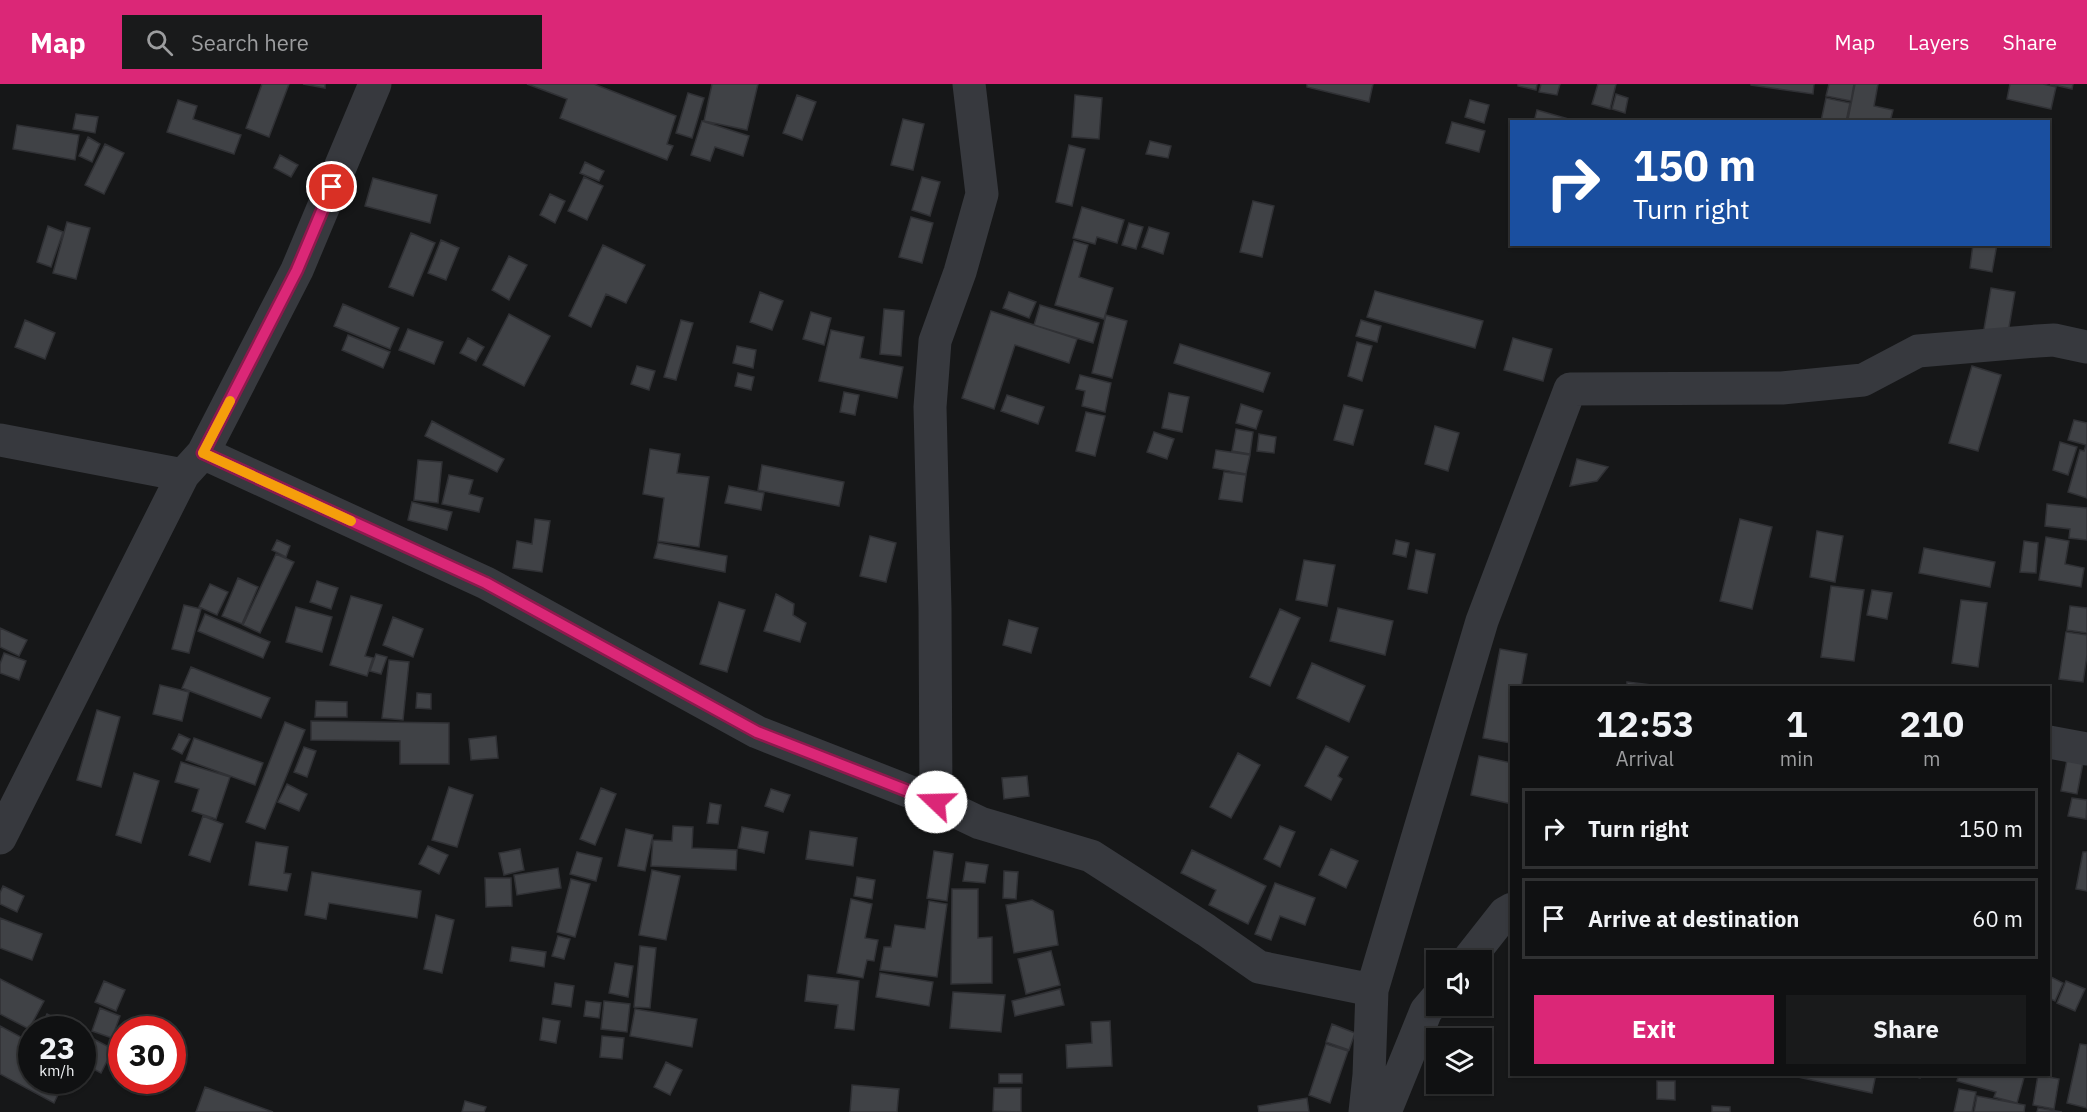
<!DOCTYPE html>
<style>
body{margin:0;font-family:"IBM Plex Sans",sans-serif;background:#191a1b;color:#f1f3f6;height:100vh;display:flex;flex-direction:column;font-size:22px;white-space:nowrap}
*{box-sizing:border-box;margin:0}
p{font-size:20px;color:#9c9d9f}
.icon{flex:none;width:33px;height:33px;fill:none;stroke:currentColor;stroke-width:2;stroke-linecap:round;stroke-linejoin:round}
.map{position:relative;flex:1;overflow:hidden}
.panel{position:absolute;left:1510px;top:602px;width:540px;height:390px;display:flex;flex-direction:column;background:#101112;border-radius:0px;box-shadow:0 2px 4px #0004,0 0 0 2px #303132}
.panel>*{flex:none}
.top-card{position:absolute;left:1510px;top:36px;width:540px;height:126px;border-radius:0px;box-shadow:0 2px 4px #0004,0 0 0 2px #303132;background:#1a4fa0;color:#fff;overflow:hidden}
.buttons{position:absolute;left:1426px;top:866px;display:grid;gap:12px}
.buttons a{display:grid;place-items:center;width:66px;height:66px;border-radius:0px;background:#101112;box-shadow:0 2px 4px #0004,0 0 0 2px #303132;font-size:30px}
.speed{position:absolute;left:18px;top:932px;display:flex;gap:12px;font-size:30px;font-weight:700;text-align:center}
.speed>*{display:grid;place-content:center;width:78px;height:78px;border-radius:50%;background:#101112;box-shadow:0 2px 4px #0004,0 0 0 2px #303132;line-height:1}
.speed small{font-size:15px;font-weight:400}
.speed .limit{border:9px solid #d22;background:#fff;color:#111}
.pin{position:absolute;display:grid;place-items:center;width:51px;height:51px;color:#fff;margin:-26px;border:3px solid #fff;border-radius:50%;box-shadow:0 2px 6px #0007}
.me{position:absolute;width:66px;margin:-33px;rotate:291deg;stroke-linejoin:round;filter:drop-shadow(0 0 4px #0008)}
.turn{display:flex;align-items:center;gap:21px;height:126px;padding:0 24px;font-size:27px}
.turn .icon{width:78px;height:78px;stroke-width:2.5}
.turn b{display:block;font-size:42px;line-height:51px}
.eta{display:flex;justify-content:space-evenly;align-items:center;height:102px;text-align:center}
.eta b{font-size:36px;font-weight:700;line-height:42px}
.cta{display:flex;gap:12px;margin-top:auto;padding:12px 24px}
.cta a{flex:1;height:69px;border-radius:0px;background:#db2777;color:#fff;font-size:24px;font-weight:700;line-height:69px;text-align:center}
.cta a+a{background:#191a1b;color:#f1f3f6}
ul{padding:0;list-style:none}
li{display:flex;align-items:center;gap:18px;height:81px;margin:0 12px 9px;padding:0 12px;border:3px solid #303132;border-radius:0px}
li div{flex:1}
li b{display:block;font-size:22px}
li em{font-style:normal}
header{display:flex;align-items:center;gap:36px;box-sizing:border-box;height:84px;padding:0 30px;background:#db2777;color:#fff}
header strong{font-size:28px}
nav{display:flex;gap:33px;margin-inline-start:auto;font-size:21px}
.search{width:420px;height:54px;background:#191a1b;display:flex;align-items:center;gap:15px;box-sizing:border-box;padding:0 21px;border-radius:0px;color:#9c9d9f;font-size:22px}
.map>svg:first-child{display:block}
</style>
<header>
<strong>Map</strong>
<div class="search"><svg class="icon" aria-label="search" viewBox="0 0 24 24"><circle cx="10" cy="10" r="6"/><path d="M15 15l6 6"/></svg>Search here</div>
<nav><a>Map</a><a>Layers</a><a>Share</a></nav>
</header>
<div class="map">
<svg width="2087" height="1028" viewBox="0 0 2087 1028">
<rect width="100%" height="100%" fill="#161718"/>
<path fill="#404246" stroke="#303135" stroke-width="1.5" d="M262,0H289L269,53L246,44Z
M303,0H325V4Z
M527,0H594L676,32L667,60L673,62L667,76L560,34L567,15Z
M712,0H758L747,46L704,37Z
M1307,0H1373L1369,18L1307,3Z
M1518,0H1537L1536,6L1518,2Z
M1541,0H1560L1557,11L1539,8Z
M1598,0H1616L1610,25L1592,20Z
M1751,0H1814L1813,10L1751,1Z
M1829,0H1854L1851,17L1826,12Z
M1855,0H1878L1874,22L1893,26L1890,38H1862L1848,35Z
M2010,0H2043L2056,3L2051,25L2007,15Z
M2050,0H2073L2072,5Z
M688,9L704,14L692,54L676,49Z
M1616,10L1628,14L1625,29L1612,25Z
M797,11L816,18L802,56L783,49Z
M1075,11L1102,14L1099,55L1072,53Z
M1826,14L1850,19L1846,38L1821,37Z
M178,16L197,22L193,35L241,51L234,70L167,48Z
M1470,16L1489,21L1484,39L1465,33Z
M1537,26L1579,38H1534Z
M76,30L98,33L95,49L73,45Z
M903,35L924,40L913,86L891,81Z
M702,37L749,52L743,72L715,63L710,77L691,71Z
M1452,38L1485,47L1479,68L1446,59Z
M17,41L79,51L75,76L13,65Z
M88,53L100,60L92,78L79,72Z
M1150,57L1171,62L1168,74L1146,70Z
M105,60L124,69L104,110L85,101Z
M1069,61L1085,65L1072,122L1056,118Z
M280,71L298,81L291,93L274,84Z
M585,78L604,87L599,97L580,89Z
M584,93L603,102L587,136L568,127Z
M922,93L940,98L930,132L912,126Z
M373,94L437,111L430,139L365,122Z
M550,110L565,117L555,139L540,131Z
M1253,117L1274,122L1262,173L1240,168Z
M1082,123L1124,136L1117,159L1097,153L1095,160L1073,154Z
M911,133L933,139L922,179L899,173Z
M67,138L90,144L76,195L53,189Z
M1129,139L1143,143L1136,165L1122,161Z
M48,142L63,148L51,183L37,178Z
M1149,143L1169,149L1163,170L1142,163Z
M411,149L435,159L413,212L389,203Z
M441,156L459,164L446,196L428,189Z
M1074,157L1088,161L1079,193L1113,204L1104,235L1055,221Z
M1973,160H1997L1992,188L1970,184Z
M603,161L645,181L626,219L606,210L591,243L569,232Z
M509,172L527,181L509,216L492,206Z
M1991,204L2015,208L2007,255L1983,251Z
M1375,207L1483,237L1475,264L1367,233Z
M760,208L783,217L772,246L750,238Z
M1009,208L1036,218L1029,234L1003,224Z
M343,220L399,244L390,265L334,242Z
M1040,221L1099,239L1093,259L1034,241Z
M884,225L904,227L901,272L880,270Z
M991,227L1077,255L1069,279L1015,261L994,325L962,314Z
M811,228L831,234L824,261L803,255Z
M509,230L550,252L524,302L483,281Z
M1106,231L1127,237L1112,294L1092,289Z
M25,236L55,249L45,275L15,263Z
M681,236L693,239L676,296L664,293Z
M1361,236L1381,242L1377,258L1356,252Z
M408,245L443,258L434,280L399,266Z
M831,246L864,253L860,274L903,283L897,314L819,297Z
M348,251L390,268L383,284L342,266Z
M468,254L484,263L476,277L460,269Z
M1513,254L1552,265L1543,297L1504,286Z
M1357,258L1372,262L1362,297L1348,292Z
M1180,260L1270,289L1263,308L1174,279Z
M737,262L756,266L753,284L733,279Z
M637,282L655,287L649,306L631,300Z
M1972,282L2001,291L1978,367L1949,359Z
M738,289L754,293L751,306L735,302Z
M1080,291L1111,299L1105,328L1082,322L1085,307L1076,305Z
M844,308L859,311L855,331L840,328Z
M1169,309L1189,313L1182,348L1162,344Z
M1007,311L1044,323L1038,340L1001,327Z
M1241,320L1262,327L1256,345L1236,339Z
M1344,321L1363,326L1353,361L1334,356Z
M1086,328L1105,332L1095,372L1076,367Z
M2074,336L2087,339V414L2068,408L2080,366L2084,367L2086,361L2068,356Z
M432,337L504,375L497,388L425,352Z
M1435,342L1459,349L1448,387L1425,380Z
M1236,345L1253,348L1250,370L1232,367Z
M1154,348L1174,355L1167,375L1147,368Z
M1259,350L1276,353L1274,369L1257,367Z
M2060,358L2077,363L2068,391L2053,386Z
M650,365L680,370L677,389L709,393L699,463L658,457L664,414L643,410Z
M1216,366L1250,371L1246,390L1213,384Z
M1577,375L1608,383L1597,397L1570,402Z
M418,376L442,378L438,419L414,416Z
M762,381L844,398L839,422L758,406Z
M1224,388L1246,391L1242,418L1219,415Z
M449,391L473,396L469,410L483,414L479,428L442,420Z
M729,402L764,409L761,426L725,419Z
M412,418L452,428L447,446L408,436Z
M2047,420L2087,424V456L2069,454L2070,445L2045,442Z
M535,435L550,437L542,488L513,484L517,457L532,460Z
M1740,435L1772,443L1752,525L1720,517Z
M1817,447L1843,452L1835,498L1810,493Z
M870,452L896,459L886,498L860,492Z
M2046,453L2069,457L2065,480L2084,484L2081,503L2039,496Z
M277,456L290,462L286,473L272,466Z
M1396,456L1409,459L1406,473L1393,470Z
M2024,457L2038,459L2036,489L2020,488Z
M658,459L727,472L725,488L654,474Z
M1924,464L1995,478L1990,503L1919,489Z
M1416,466L1435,470L1427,509L1408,505Z
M276,470L294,478L260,549L243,541Z
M1304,476L1335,481L1327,522L1296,516Z
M238,494L258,503L242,540L222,532Z
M317,497L338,504L331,525L310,518Z
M210,500L228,508L217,531L199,523Z
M1831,502L1864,506L1854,577L1821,573Z
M1872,506L1892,509L1887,535L1867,531Z
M776,510L794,520L793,531L806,539L800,558L764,547Z
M351,512L382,521L365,572L373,574L367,592L330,581Z
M1961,516L1987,519L1978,583L1952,579Z
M719,518L745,526L727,588L700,580Z
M184,521L201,525L189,569L172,565Z
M2070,522L2087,524V549L2067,546Z
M296,523L332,533L322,568L286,558Z
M1338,524L1393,537L1385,571L1330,557Z
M1280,525L1300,534L1270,602L1250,593Z
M205,530L270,558L263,574L198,547Z
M393,533L423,545L413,573L383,561Z
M1009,536L1038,544L1031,569L1003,561Z
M0,544L27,556L19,572L0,563Z
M2066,548L2087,551V571L2083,598L2059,595Z
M1500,565L1527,570L1521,603H1512V648L1510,659L1483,654Z
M4,569L26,577L19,596L0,589V580Z
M376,570L387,573L381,590L370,587Z
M389,576L409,578L403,636L382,634Z
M1312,579L1365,602L1349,638L1297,614Z
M191,583L270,614L261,634L182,604Z
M1627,598L1660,602L1627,603Z
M160,601L189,608L182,637L153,630Z
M417,609L431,610V625L416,624Z
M316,617L347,618V633H315Z
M97,626L120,633L101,703L77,696Z
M311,637L449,639V680H400V657L311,656Z
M285,638L305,646L265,745L246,738Z
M179,650L190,655L182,670L172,665Z
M496,652L498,674L471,676L469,655Z
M194,654L263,679L255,701L186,676Z
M1326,662L1348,673L1338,692L1342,695L1331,716L1305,702Z
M304,663L316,667L307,693L294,688Z
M1238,669L1260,681L1231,734L1210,723Z
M1479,672L1512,679V720L1471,711Z
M2067,676L2083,679L2077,710L2061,707Z
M181,678L230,693L216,735L192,727L199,705L175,698Z
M134,689L159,697L141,759L116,751Z
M1027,692L1029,712L1004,715L1002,694Z
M287,700L307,710L299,727L278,718Z
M449,703L473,711L457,763L432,756Z
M601,704L616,710L595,761L580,755Z
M771,705L790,711L783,728L765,722Z
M2072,714L2087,716L2086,735L2068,732Z
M710,719L721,721L718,740L707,739Z
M203,732L223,740L210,778L189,771Z
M673,742L693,743L692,764L737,766L736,786L651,782L653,756L672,757Z
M1280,742L1295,748L1280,783L1264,775Z
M742,743L768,748L764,769L738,764Z
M626,745L653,751L645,787L618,782Z
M810,747L857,754L853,782L806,775Z
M256,758L288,763L284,789L291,790L287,807L249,801Z
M428,762L448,771L439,790L419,780Z
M520,765L524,786L504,791L499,769Z
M1331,765L1358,777L1346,804L1319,791Z
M1192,766L1266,802L1248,840L1209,821L1216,806L1181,789Z
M934,767L953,770L947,817L927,814Z
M577,768L602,774L596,797L570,790Z
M2083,768H2087V807L2076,805Z
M966,778L988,781L985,799L963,797Z
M558,784L561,804L517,811L514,791Z
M652,786L680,792L666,856L639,851Z
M1004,787L1018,788L1016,815L1003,814Z
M312,788L421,807L417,834L329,819L326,835L305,831Z
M857,793L875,796L872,815L854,812Z
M485,794H511L512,822L486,823Z
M571,795L590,800L575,853L557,848Z
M1275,799L1315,814L1305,841L1280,832L1271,856L1255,850Z
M3,802L24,812L17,828L0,820V809Z
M952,805H978V854L992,853V899L951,900Z
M851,815L872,820L865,854L878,856L874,877L867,876L863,894L837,889Z
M1032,816L1053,827L1058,861L1014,869L1006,821Z
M929,817L947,820L937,893L880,886L884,863H891L895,841L925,845Z
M436,831L454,836L442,889L424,885Z
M0,834L42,850L32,876L0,864Z
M558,852L570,855L564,875L552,872Z
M640,862L656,864L650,924L634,923Z
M512,863L546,868L544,883L510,877Z
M1051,867L1060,901L1026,910L1018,875Z
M615,879L633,882L628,913L609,909Z
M880,889L933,898L929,922L876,913Z
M808,891L859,897L854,946L835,944L838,921L805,917Z
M2049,892L2063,899L2055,917L2049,914Z
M0,895L44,917L29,945L0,930Z
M104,897L125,906L116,927L95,918Z
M2066,897L2085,905L2075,927L2057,919Z
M555,899L574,902L571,923L552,920Z
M1060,905L1064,921L1015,932L1012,917Z
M953,908L1005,911L1001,948L950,944Z
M586,917L601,919L599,934L584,932Z
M604,917L630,920L627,948L601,945Z
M100,924L120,932L112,954L92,947Z
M635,925L697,935L692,963L630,952Z
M47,930L75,945H40Z
M543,934L560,937L556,959L540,956Z
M1110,937L1112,982L1067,984L1066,961L1092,959L1091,938Z
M1332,940L1355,949L1349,966L1326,958Z
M0,942L32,959V996H65L54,1019L0,990Z
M82,949L113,965L101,989L82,979Z
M602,952L624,954L622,975L600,973Z
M1326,960L1348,967L1330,1019L1309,1011Z
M2080,960L2087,961V1024L2067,1019Z
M666,978L682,986L670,1011L654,1003Z
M999,990H1022V999H999Z
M1784,990H1876L1872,1009Z
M1907,990H1921L1920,994Z
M1959,990H2025L2017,1019L1994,1013L1996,1008L1957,997Z
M2038,991L2059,995L2054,1025L2033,1021Z
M1657,997H1675V1016L1657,1015Z
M852,1001L899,1005L897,1028H850Z
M205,1003L273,1028H196Z
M994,1004H1021V1028L993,1027Z
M1959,1005L1976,1008L1972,1028H1954Z
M1977,1012L2025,1021L2024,1028H1974Z
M1307,1014L1309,1028H1259L1258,1022Z
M465,1017L486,1023L484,1028H462Z
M1712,1022L1730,1023V1028H1712Z
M2038,1024L2062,1028H2037Z"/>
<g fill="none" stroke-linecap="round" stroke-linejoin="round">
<path stroke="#37393e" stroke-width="33" d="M0,356L183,391
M203,369L486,499L757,648L936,718L980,739L1091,772L1206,846L1259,883L1372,906
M2049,658L2087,665
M936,718L935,524L930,323L935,257L960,188L982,110L969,0
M0,754L183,391L203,369L297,186L375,0
M1468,876L1505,829L1512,825
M1365,1028L1369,991L1372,906L1482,537L1570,305L1782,304L1863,296L1918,267L2037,257L2054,256L2087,263
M1385,1028L1426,927L1437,914"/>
</g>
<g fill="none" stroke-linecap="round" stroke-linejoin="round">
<g stroke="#8e194d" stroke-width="15">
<path id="route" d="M332,103L297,186L203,369L486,499L757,648L936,718"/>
</g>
<use href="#route" stroke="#db2777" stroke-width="10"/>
<path stroke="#f59e0b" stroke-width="10" d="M230,317L203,369L351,437"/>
</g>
</svg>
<div class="buttons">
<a><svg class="icon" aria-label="sound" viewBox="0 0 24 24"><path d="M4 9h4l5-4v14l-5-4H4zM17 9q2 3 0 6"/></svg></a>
<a><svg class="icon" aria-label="layers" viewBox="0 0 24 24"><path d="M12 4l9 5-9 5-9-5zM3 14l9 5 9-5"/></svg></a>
</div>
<div class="speed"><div>23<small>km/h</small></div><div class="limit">30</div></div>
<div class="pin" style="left:332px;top:103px;background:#d93025"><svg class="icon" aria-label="arrive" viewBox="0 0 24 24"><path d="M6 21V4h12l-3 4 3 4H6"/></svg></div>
<svg class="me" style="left:936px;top:718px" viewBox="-20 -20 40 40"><circle r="19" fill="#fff"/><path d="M0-13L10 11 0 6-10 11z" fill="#db2777"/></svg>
<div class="top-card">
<div class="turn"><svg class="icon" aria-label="right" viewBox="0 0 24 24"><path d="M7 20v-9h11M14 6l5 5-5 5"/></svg><div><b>150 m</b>Turn right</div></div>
</div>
<section class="panel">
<div class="eta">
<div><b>12:53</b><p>Arrival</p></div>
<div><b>1</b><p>min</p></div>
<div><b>210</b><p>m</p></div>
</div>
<ul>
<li><svg class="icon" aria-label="right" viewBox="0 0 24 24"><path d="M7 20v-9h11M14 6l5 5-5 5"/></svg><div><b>Turn right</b></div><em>150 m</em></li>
<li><svg class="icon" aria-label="arrive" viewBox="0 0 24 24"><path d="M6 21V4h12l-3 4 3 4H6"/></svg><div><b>Arrive at destination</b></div><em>60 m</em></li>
</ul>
<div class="cta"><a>Exit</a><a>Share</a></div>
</section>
</div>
